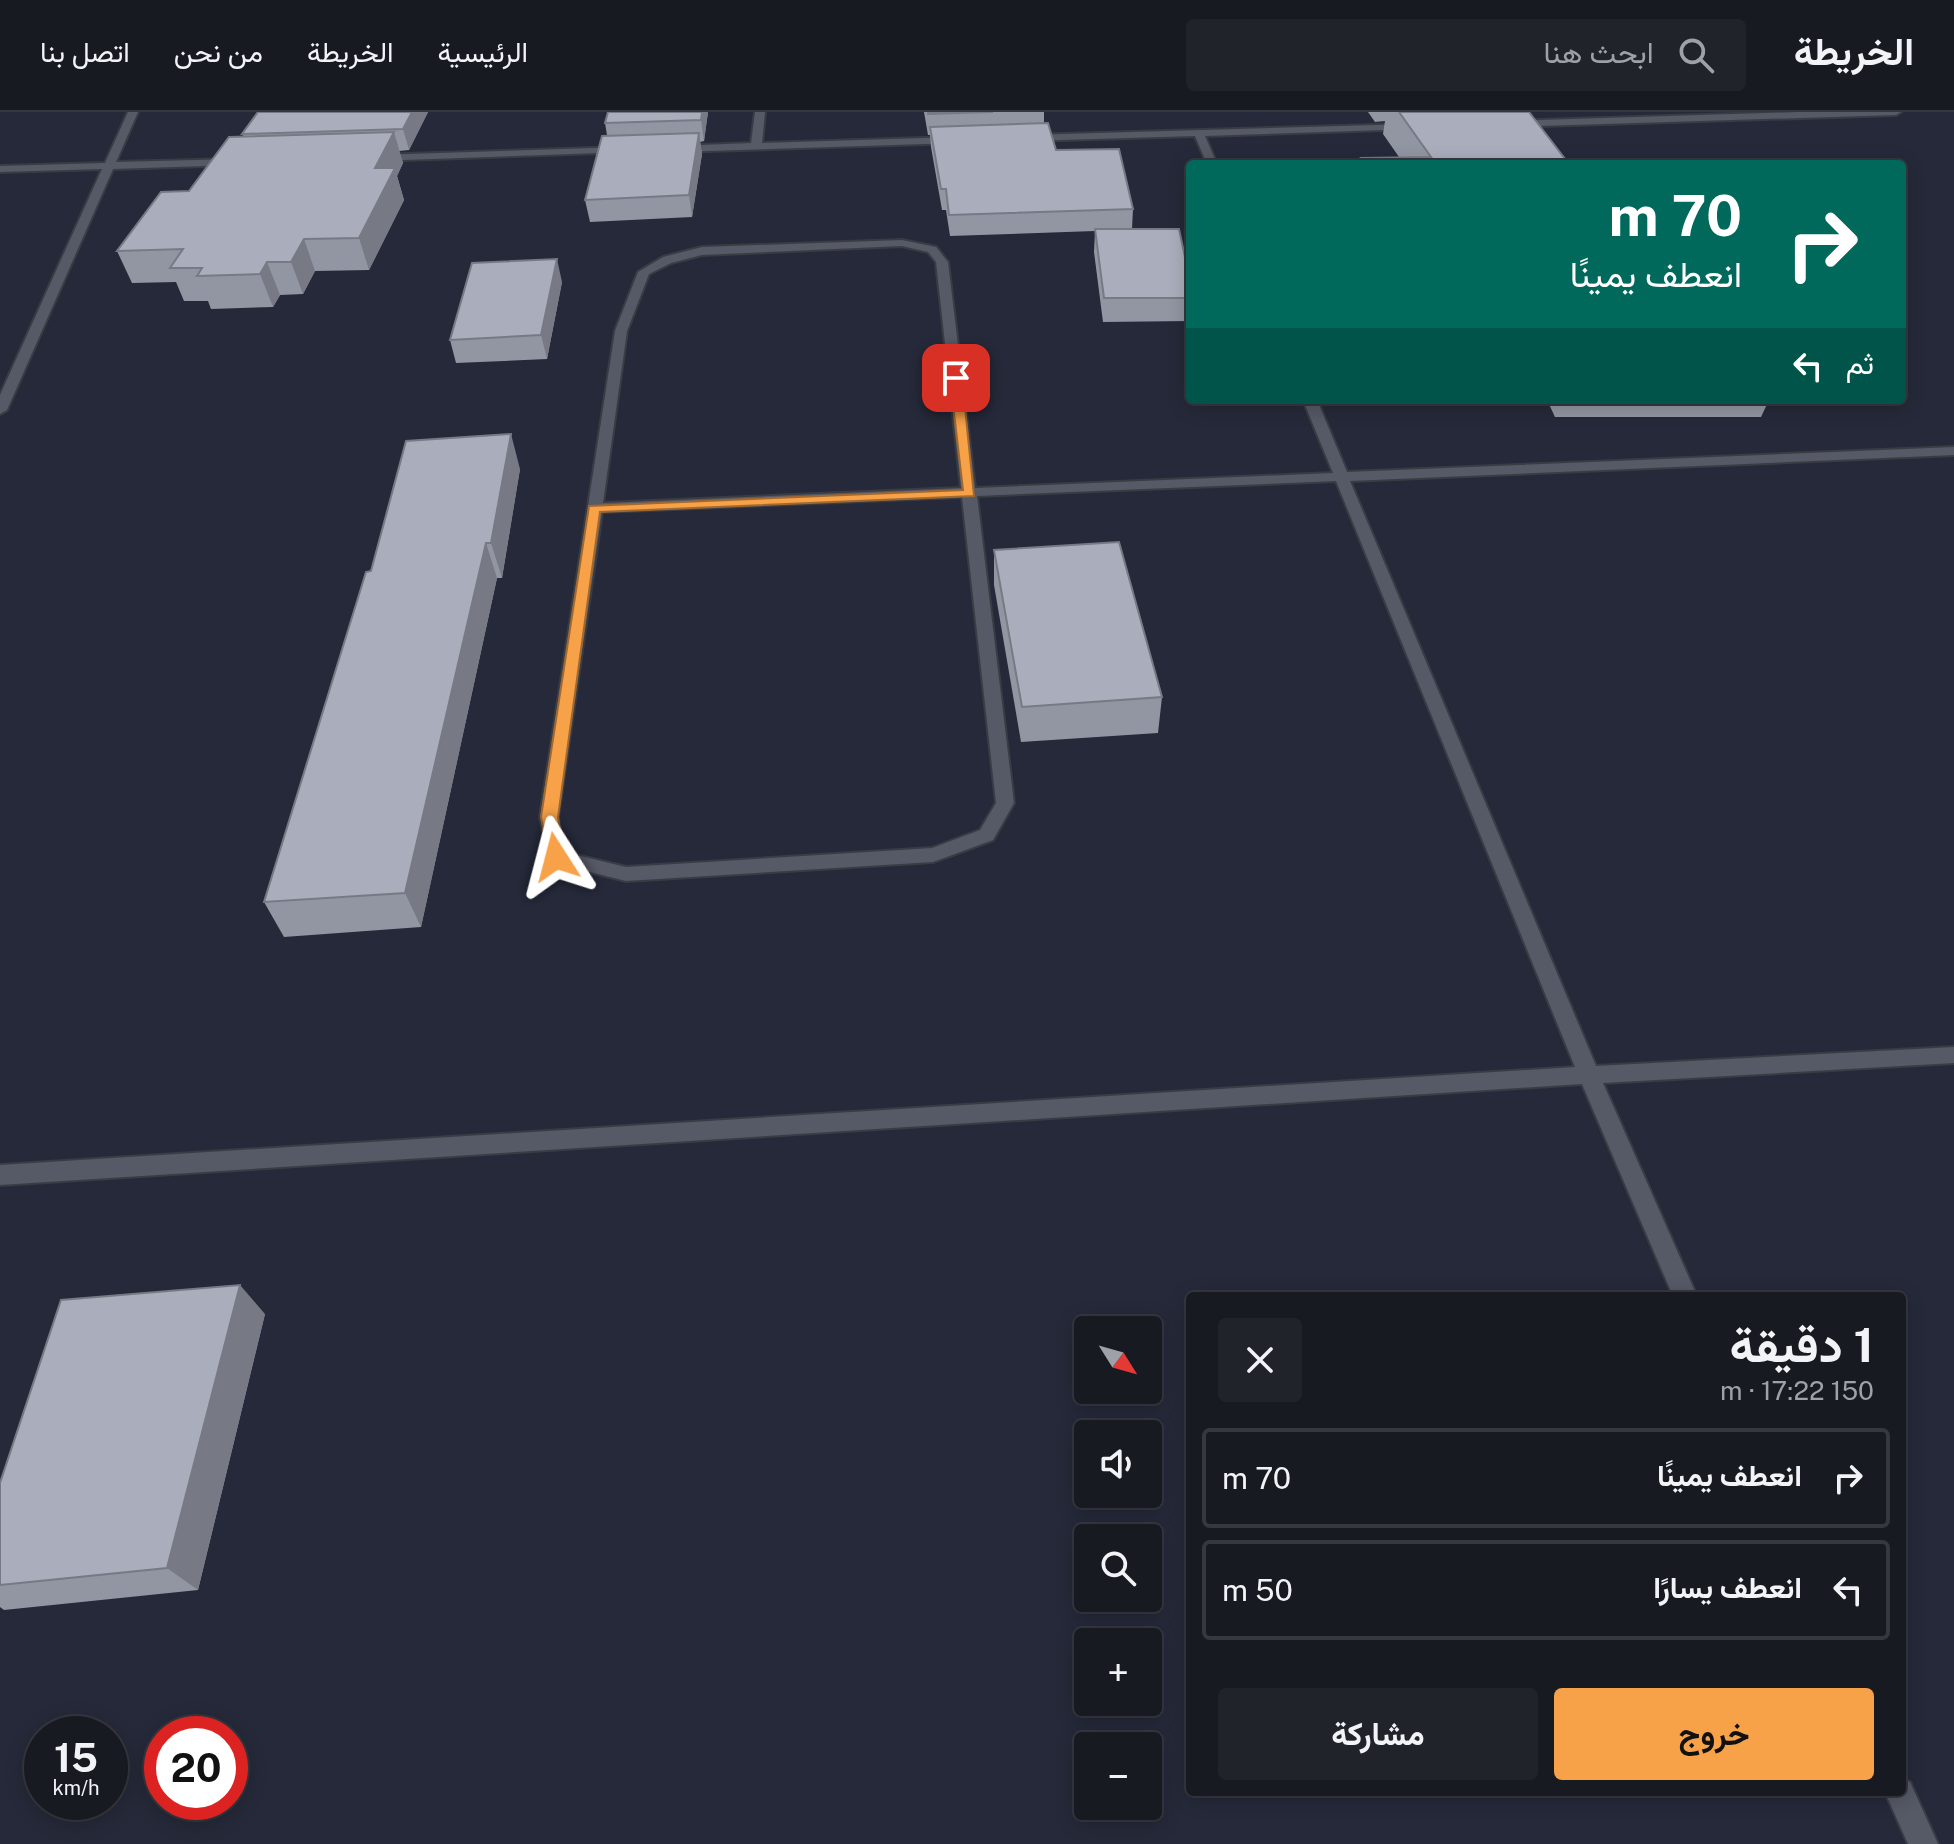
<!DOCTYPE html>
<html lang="ar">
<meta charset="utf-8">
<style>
body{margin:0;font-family:"Public Sans",Vazirmatn,sans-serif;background:#20232a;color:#f1f3f6;direction:rtl;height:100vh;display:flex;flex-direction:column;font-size:30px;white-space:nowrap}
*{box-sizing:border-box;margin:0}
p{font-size:26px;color:#9ea1a5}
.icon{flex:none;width:44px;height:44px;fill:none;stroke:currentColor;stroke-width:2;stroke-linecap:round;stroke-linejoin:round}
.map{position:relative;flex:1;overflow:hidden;direction:ltr}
.details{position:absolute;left:1186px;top:1180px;width:720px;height:504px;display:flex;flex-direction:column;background:#171a21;border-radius:8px;box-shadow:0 4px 20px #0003,0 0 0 2px #36383f;direction:rtl}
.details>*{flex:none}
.top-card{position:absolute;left:1186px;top:48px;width:720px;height:244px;border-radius:8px;box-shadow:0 4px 20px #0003,0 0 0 2px #36383f;direction:rtl;background:#00695c;color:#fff;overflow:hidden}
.needle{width:52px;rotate:127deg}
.tools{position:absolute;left:1074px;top:1204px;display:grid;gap:16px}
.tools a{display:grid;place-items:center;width:88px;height:88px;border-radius:8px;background:#171a21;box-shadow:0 4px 20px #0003,0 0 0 2px #36383f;font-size:40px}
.speed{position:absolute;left:24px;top:1604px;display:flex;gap:16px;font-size:40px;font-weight:700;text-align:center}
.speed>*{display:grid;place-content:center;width:104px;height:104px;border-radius:50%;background:#171a21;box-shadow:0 4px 20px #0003,0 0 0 2px #36383f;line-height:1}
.speed small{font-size:20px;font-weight:400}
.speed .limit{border:12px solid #d22;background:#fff;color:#111}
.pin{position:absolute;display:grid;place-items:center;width:68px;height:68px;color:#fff;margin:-34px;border-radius:16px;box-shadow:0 4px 12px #0006}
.me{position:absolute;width:88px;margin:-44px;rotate:351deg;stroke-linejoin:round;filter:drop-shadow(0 0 6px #0008)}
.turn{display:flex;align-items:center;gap:28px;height:168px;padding:0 32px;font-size:36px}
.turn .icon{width:104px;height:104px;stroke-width:2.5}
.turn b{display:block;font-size:56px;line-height:68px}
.then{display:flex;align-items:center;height:76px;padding:0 32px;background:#0003;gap:16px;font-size:30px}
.round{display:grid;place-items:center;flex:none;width:84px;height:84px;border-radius:8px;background:#20232a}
.overview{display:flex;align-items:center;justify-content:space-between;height:136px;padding:0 32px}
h1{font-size:48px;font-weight:700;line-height:60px}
.primary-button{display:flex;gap:16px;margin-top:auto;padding:16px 32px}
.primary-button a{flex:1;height:92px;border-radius:8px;background:#f7a149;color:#111;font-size:32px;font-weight:700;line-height:92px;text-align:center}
.primary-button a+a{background:#20232a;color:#f1f3f6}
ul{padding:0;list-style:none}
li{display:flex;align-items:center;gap:24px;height:100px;margin:0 16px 12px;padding:0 16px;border:4px solid #36383f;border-radius:8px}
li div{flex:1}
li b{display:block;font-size:30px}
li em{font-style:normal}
header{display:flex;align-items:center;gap:48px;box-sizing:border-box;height:112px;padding:0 40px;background:#171a21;border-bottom:2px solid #36383f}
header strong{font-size:38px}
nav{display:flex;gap:44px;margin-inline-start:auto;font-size:28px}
.search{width:560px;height:72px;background:#20232a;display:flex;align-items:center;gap:20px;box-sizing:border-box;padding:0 28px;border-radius:8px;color:#9ea1a5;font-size:30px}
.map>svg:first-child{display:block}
</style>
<header>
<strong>الخريطة</strong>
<div class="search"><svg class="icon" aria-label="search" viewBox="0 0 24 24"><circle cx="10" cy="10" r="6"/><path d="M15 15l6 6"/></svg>ابحث هنا</div>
<nav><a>الرئيسية</a><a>الخريطة</a><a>من نحن</a><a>اتصل بنا</a></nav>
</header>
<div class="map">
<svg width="1954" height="1732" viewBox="0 0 1954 1732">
<rect width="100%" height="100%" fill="#1f222c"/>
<path fill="#252939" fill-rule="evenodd" d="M0,0H1954V1732H0ZM1190,52H1902V288H1190ZM1190,1184H1902V1680H1190ZM1088,1218H1148V1278H1088ZM1088,1322H1148V1382H1088ZM1088,1426H1148V1486H1088ZM1088,1530H1148V1590H1088ZM42,1622H110V1690H42ZM162,1622H230V1690H162ZM1088,1634H1148V1694H1088Z"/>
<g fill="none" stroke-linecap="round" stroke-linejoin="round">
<g stroke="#3a3c44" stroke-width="4">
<path id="lane" d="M128,0H138L116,50L236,47L241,50L236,53L113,57L7,298L0,302V283L102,57L0,60V54L105,51Z
M755,0H765L762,31L956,25L961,28L956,31L676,40L671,37L676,34L751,31Z
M1798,0H1901L1896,3L1511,15L1506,12L1511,9Z
M1411,12L1416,15L1415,17L1205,24L1217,52H1207L1195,24L1028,29L1023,26L1028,23Z
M624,35L629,38L628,40L376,49L371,46L376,43Z
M902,128L936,135L948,150L975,376L1333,361L1303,288H1317L1347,360L1954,335V343L1350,369L1596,954L1954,935V951L1603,971L1697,1184H1673L1582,972L0,1073V1053L1575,955L1336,369L977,384L1014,691L993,728L933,750L626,769L549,750L540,705L615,219L638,160L663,145L702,135ZM902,134L928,140L936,150L961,376L603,391L627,219L649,162L671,151L702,143ZM962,385L996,691L980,718L932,736L626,755L564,740L558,705L602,400Z
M1902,1666L1910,1670L1938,1732H1908L1885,1680H1902Z"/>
</g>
<use href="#lane" fill="#565966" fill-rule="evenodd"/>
</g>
<path fill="#9296a2" d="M258,0H428L409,38L399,39L403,51L397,64L404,88L369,158L315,159L303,182L280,183L273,195L211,197L208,189H184L176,170L132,171L117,139L189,79L244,25L242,22Z
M608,0H708L704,29L700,30L702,42L692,105L590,110L585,88L607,23L605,11Z
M924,0H1044V11L1056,38L1133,97L1132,117L1190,169V209L1103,210L1094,140L1095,119L950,124L946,98H942L931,35L930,23H928Z
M1368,0H1529L1569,52H1360L1361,46L1399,45L1383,22L1385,9L1375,10Z
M562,170L547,247L456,251L450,228Z
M1547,288H1769L1761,305H1555Z
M520,357L502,466H497L421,815L284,825L264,790L371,459Z
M994,438L1162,585L1158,621L1021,630L994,473Z
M265,1202L198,1478L4,1498L0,1495V1371Z"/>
<path fill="#777a84" d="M412,0H428L409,38L403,17Z
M702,0H708L704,29L701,8Z
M394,20L403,51L397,64L404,88L369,158L359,126L375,56Z
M699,21L702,42L692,105L689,83Z
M304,127L315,159L303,182L291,150Z
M557,147L562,170L547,247L541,223Z
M267,150L280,183L273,195L260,162Z
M511,322L520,357L502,466L491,431Z
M486,431L497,466L421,815L405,781Z
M240,1173L265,1202L198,1478L167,1456Z"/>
<path fill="#aaaebc" stroke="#777a84" stroke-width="2" d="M258,0H412L403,17L242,22Z
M608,0H702L701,8L605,11Z
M928,0H993L928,2Z
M1399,0H1529L1569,52H1364L1361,46L1431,45Z
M1048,11L1056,38L1119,37L1133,97L949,103L946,77H941L930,15Z
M394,20L375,56H395L359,126L304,127L291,150H267L260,162L197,164L202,156H170L183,137L117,139L161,80L189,79L229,25Z
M699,21L689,83L585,88L602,24Z
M1095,117H1179L1190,169V186H1104Z
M557,147L541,223L450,228L472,151Z
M511,322L491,431H486L405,781L264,790L366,460L371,459L406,329Z
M1119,430L1162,585L1022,595L994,438Z
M240,1173L167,1456L0,1473V1371L61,1188Z"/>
<path fill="#f7a149" stroke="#a1692f" stroke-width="2" d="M956,262L962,266L974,384L600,400L558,705L564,745L556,751L550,750L541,705L589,394L963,378L950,266Z"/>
</svg>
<div class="tools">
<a><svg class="needle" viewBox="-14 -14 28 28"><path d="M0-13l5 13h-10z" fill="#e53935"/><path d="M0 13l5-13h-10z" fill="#9ea1a5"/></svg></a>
<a><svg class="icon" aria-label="sound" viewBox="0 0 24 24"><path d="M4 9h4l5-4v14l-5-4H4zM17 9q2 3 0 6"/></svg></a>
<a><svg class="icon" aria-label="search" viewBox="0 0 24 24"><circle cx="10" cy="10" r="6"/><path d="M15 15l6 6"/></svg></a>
<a>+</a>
<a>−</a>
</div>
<div class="speed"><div>15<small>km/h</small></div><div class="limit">20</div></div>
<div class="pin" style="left:956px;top:266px;background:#d93025"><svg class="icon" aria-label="arrive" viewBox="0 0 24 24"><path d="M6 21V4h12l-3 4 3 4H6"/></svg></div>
<svg class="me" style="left:556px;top:745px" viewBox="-20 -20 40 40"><path d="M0-17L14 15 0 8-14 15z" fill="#f7a149" stroke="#fff" stroke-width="4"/></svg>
<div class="top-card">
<div class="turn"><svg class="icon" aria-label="right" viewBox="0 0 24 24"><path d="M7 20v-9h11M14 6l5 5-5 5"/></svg><div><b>70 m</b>انعطف يمينًا</div></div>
<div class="then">ثم<svg class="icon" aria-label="left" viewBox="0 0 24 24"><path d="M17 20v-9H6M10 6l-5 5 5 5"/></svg></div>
</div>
<section class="details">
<div class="overview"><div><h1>1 دقيقة</h1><p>150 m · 17:22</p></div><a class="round"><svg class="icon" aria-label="close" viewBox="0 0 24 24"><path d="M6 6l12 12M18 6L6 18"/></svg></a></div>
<ul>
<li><svg class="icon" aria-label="right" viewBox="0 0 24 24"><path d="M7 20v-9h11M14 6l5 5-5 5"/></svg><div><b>انعطف يمينًا</b></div><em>70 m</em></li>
<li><svg class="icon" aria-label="left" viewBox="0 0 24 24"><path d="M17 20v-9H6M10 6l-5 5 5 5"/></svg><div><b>انعطف يسارًا</b></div><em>50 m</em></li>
</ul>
<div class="primary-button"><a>خروج</a><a>مشاركة</a></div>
</section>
</div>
